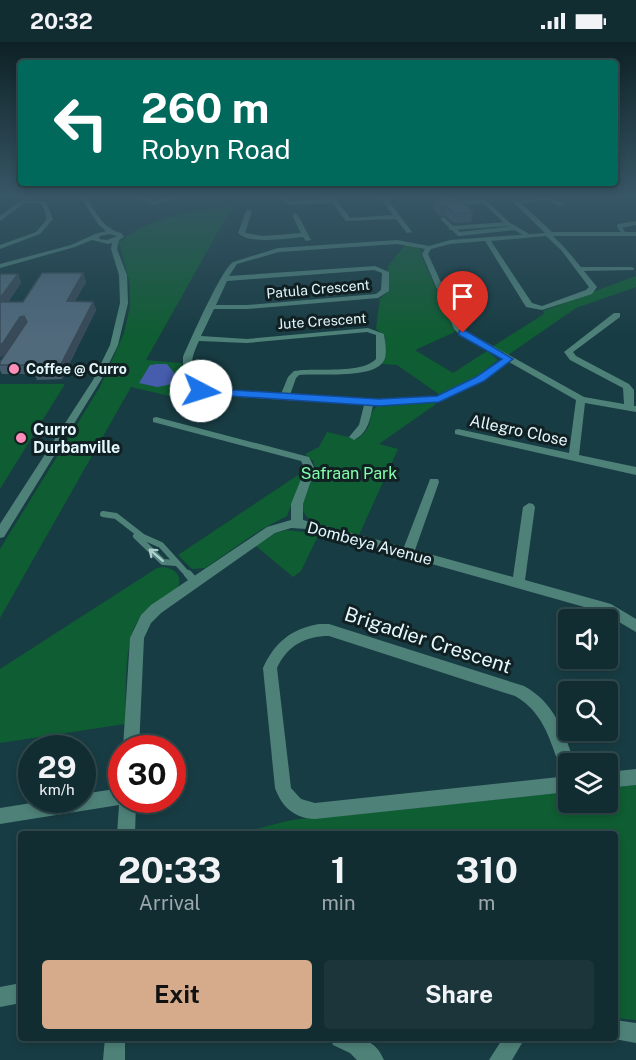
<!DOCTYPE html>
<style>
body{margin:0;font-family:"Public Sans",sans-serif;background:#1b353a;color:#f1f3f6;height:100vh;display:flex;flex-direction:column;font-size:22px;white-space:nowrap}
*{box-sizing:border-box;margin:0}
p{font-size:20px;color:#9ca8ac}
.icon{flex:none;width:33px;height:33px;fill:none;stroke:currentColor;stroke-width:2;stroke-linecap:round;stroke-linejoin:round}
.map{position:relative;flex:1;overflow:hidden}
.drawer{position:absolute;left:18px;top:789px;width:600px;height:210px;display:flex;flex-direction:column;background:#122d32;border-radius:6px;box-shadow:0 3px 9px #0003,0 0 0 2px #31494d}
.drawer>*{flex:none}
.guide{position:absolute;left:18px;top:18px;width:600px;height:126px;border-radius:6px;box-shadow:0 3px 9px #0003,0 0 0 2px #31494d;background:#00695c;color:#fff;overflow:hidden}
.fabs{position:absolute;left:558px;top:567px;display:grid;gap:12px}
.fabs a{display:grid;place-items:center;width:60px;height:60px;border-radius:6px;background:#122d32;box-shadow:0 3px 9px #0003,0 0 0 2px #31494d;font-size:30px}
.speed{position:absolute;left:18px;top:693px;display:flex;gap:12px;font-size:30px;font-weight:700;text-align:center}
.speed>*{display:grid;place-content:center;width:78px;height:78px;border-radius:50%;background:#122d32;box-shadow:0 3px 9px #0003,0 0 0 2px #31494d;line-height:1}
.speed small{font-size:15px;font-weight:400}
.speed .limit{border:9px solid #d22;background:#fff;color:#111}
.pin{position:absolute;display:grid;place-items:center;width:51px;height:51px;color:#fff;margin:-62px -26px;border-radius:50% 50% 50% 0;rotate:-45deg;box-shadow:0 0 6px #0007}
.pin .icon{rotate:45deg}
.me{position:absolute;width:66px;margin:-33px;rotate:95deg;stroke-linejoin:round;filter:drop-shadow(0 0 4px #0008)}
.turn{display:flex;align-items:center;gap:21px;height:126px;padding:0 24px;font-size:27px}
.turn .icon{width:78px;height:78px;stroke-width:2.5}
.turn b{display:block;font-size:42px;line-height:51px}
.eta{display:flex;justify-content:space-evenly;align-items:center;height:102px;text-align:center}
.eta b{font-size:36px;font-weight:700;line-height:42px}
.action{display:flex;gap:12px;margin-top:auto;padding:12px 24px}
.action a{flex:1;height:69px;border-radius:6px;background:#d6ab8b;color:#111;font-size:24px;font-weight:700;line-height:69px;text-align:center}
.action a+a{background:#1b353a;color:#f1f3f6}
.status{display:flex;justify-content:space-between;align-items:center;height:42px;padding:0 30px;background:#122d32;direction:ltr}
.status svg{height:16px;fill:currentColor}
.map>svg:first-child{display:block}
</style>
<div class="status"><b>20:32</b><svg viewBox="0 0 49 12"><path d="M0 12V9h3v3zM5 12V6h3v6zM10 12V3h3v9zM15 12V0h3v12zM26 1h20v11H26zM47 4h2v5h-2z"/></svg></div>
<div class="map">
<svg width="636" height="1018" viewBox="0 0 636 1018">
<rect width="100%" height="100%" fill="#183c43"/>
<path fill="#0f5d32" d="M219,165H232L146,318L181,321L192,349L219,354L212,364L131,345L0,576V507L100,345L124,291L130,265V242L119,201C142,178 187,171 219,165Z
M406,202L421,207V212L455,290L415,308L453,331L487,309L498,318L475,336L440,353L397,323L382,322L385,294L376,287L380,256L388,250V224Z
M636,234V245L576,266L508,313L492,305L544,272L543,269C576,257 604,245 636,234Z
M0,342H65L0,447Z
M435,360L436,362L379,402L398,407L359,493C342,488 306,486 302,465L315,425L313,419L305,412L319,405L327,390L357,397C376,384 365,377 376,365Z
M304,429L287,474L262,487L205,526L192,527L178,513Z
M287,488L319,492L301,529L293,535L256,504L276,491Z
M163,525C175,526 184,535 177,546C165,555 149,564 140,576C122,598 127,654 125,682L0,701V627L157,526Z
M636,743V978L615,976V792H236C264,787 292,774 320,776L568,750V760H608V746Z"/>
<path fill="#455dac" d="M157,322H167L175,332L178,341L157,345L139,341L150,323Z"/>
<g fill="none" stroke-linecap="round" stroke-linejoin="round">
<path stroke="#4e8279" stroke-width="4" d="M455,161L485,160L508,182L527,193
M443,177L459,192L515,186
M451,186L508,182
M624,192L619,184L636,181"/>
<path stroke="#4e8279" stroke-width="6" d="M103,472L116,474L143,495L161,503L189,534
M136,494L163,520L176,521"/>
<path stroke="#4e8279" stroke-width="8" d="M188,532L195,540"/>
<path fill="#4e8279" fill-rule="evenodd" d="M28,153L33,154L29,158L46,160L53,177L40,192L0,207V203L36,190L47,177L42,162L25,161L0,179V174Z
M133,153H140L153,159L176,153H184L153,163Z
M284,153H290L288,157L291,159L330,157L327,153H333L350,176L393,173L378,153H384L412,190L407,191L396,177L346,179L333,161L290,163L282,158Z
M550,155L565,163L560,164L547,158L521,161L552,190H636V194H553L565,206L581,225H632L634,226V228L584,229L597,245L592,252L542,268L526,265L485,199L450,202L431,207L428,212L461,284L466,289L584,355L624,362L623,346L570,318L564,310L614,271H620V275L573,310L576,314L629,342L634,348V364H636V370L585,361L579,413L636,425V433L455,392V388L458,387L569,411L576,358L509,320L483,339L442,359L373,363C370,378 368,391 354,398L349,395L359,383L364,363L207,353L189,345L183,327V315C191,297 221,228 233,220L278,206L397,198L429,204L450,198L545,191L513,160ZM546,194L561,208L589,245L586,248L542,264L532,261L491,199ZM397,202L425,207L422,212L454,287L460,293L503,317L477,335L437,354L379,358L290,353L296,336L299,333C318,331 372,337 383,320C388,313 385,300 384,292L368,286L247,297L201,294L214,267H247L378,256L389,249V230L375,224L229,234L237,222L279,210ZM374,228L382,231L381,248L376,252L247,263H216L227,239ZM367,290L376,293V317C360,333 316,325 294,329L288,335L281,352L208,347L198,343C190,323 190,318 199,299L247,301Z
M249,167L252,169L245,191L263,194L301,191L292,173L295,171L298,173L311,198L306,199L303,195C287,196 250,203 238,191L246,169Z
M156,375L309,415L315,427L303,462V478L404,505L429,440L430,437H438L439,440L415,508L513,535L523,465L529,461L533,462L535,465L525,538L611,562L636,577V590L602,570L307,487L291,486L275,491L161,571L151,581L144,596L139,706H123L130,596L141,573L151,563L267,485L291,478V462L305,427L301,419L153,380V376Z
M319,582H329L524,644C555,661 564,690 575,722H568V732L562,730C550,700 545,671 515,654L329,594C305,594 287,604 277,626L291,746L301,757L315,761L568,734V750L315,777C294,776 282,765 275,746L263,626C275,600 291,587 319,582Z
M636,727V743L608,746V730Z
M122,746V758H136L135,792H117L119,763L0,782V766L50,758H82V752Z
M21,941V961L0,965V945Z
M615,978L636,981V1001L609,996H615Z
M105,996H125V1018H103Z
M330,996C353,996 373,992 384,1018H357L350,1011L333,1003Z
M503,996H525L512,1018H489Z"/>
<path fill="#4e8279" fill-rule="evenodd" d="M79,153H85C94,167 103,187 121,191L124,195L119,198L117,207L127,233L128,261L118,303L101,338L4,495L0,496V482L93,338L110,303L120,261L119,233L111,207L112,201L108,202L92,198L75,205L0,226V222L71,203L95,192L106,189L98,182ZM109,192L117,194L107,198L99,197L100,194Z"/>
</g>
<path fill="#455b6b" d="M435,157L473,170L471,180L454,181L444,173L440,175L433,167Z
M83,231L86,240L75,259L93,260L96,268L62,337L37,338L35,332H2L0,328V320L5,312L1,232H18L21,241L8,260H23Z"/>
<path fill="#384a57" d="M446,164L444,173L440,175L441,165Z
M83,231L86,240L70,268L67,259Z
M18,232L21,241L1,269L0,266V256Z
M93,260L96,268L62,337L58,328Z
M24,274L28,283L24,284L8,310L0,316V303L20,275Z"/>
<path fill="#506a7c" stroke="#384a57" stroke-width="1.5" d="M459,156L473,170L455,172L446,164L441,165L435,157Z
M42,231H83L67,259L93,260L58,328H33L36,323H0V320L27,280L24,274L20,275L3,301L0,303V260H23Z
M1,232H18L0,256V233Z"/>
<defs><path id="oneway-shaft" d="M-6 0H5M1.5-3L5.5 0L1.5 3" fill="none" stroke-width="1.6" stroke-linecap="round" stroke-linejoin="round" transform="scale(1.5)"/></defs>
<use stroke="#b0cfce" href="#oneway-shaft" transform="translate(156 513) rotate(-139)"/>
<linearGradient id="sky" x2="0" y2="1"><stop stop-color="#0d2125"/><stop offset="0.52" stop-color="#375666"/><stop offset="1" stop-color="#375666" stop-opacity="0"/></linearGradient>
<rect width="636" height="295" fill="url(#sky)"/>
<path fill="#1a73e8" stroke="#114b97" stroke-width="1.5" d="M459,289H466L513,317L484,339L439,360L379,364L201,352L196,349L201,346L379,357L437,354L476,335L502,317L459,293Z"/>
<g fill="#ff8eba" stroke="#112023" stroke-width="2">
<circle cx="14" cy="327" r="6"/>
<circle cx="21" cy="396" r="6"/>
</g>
<g text-anchor="middle" stroke-width="6" stroke-linejoin="round" paint-order="stroke">
<g font-size="14" fill="#e4f8fc" stroke="#112023">
<text transform="translate(318 247) rotate(-5)" y="5">Patula Crescent</text>
<text transform="translate(322 279) rotate(-4)" y="5">Jute Crescent</text>
</g>
<g font-size="14" font-weight="bold" fill="#e4f8fc" stroke="#112023" text-anchor="start">
<text x="26" y="332">Coffee @ Curro</text>
</g>
<g font-size="16" font-weight="bold" fill="#e4f8fc" stroke="#112023" text-anchor="start">
<text x="33" y="393">Curro<tspan x="33" dy="18">Durbanville</tspan></text>
</g>
<g font-size="16" fill="#e4f8fc" stroke="#112023">
<text transform="translate(519 388) rotate(12)" y="6">Allegro Close</text>
<text transform="translate(370 501) rotate(15)" y="6">Dombeya Avenue</text>
</g>
<g font-size="16" fill="#82fdac" stroke="#112023">
<text x="349" y="437">Safraan Park</text>
</g>
<g font-size="20" fill="#e4f8fc" stroke="#112023">
<text transform="translate(428 598) rotate(18)" y="7">Brigadier Crescent</text>
</g>
</g>
</svg>
<div class="fabs">
<a><svg class="icon" aria-label="sound" viewBox="0 0 24 24"><path d="M4 9h4l5-4v14l-5-4H4zM17 9q2 3 0 6"/></svg></a>
<a><svg class="icon" aria-label="search" viewBox="0 0 24 24"><circle cx="10" cy="10" r="6"/><path d="M15 15l6 6"/></svg></a>
<a><svg class="icon" aria-label="layers" viewBox="0 0 24 24"><path d="M12 4l9 5-9 5-9-5zM3 14l9 5 9-5"/></svg></a>
</div>
<div class="speed"><div>29<small>km/h</small></div><div class="limit">30</div></div>
<div class="pin" style="left:463px;top:291px;background:#d93025"><svg class="icon" aria-label="arrive" viewBox="0 0 24 24"><path d="M6 21V4h12l-3 4 3 4H6"/></svg></div>
<svg class="me" style="left:201px;top:349px" viewBox="-20 -20 40 40"><circle r="19" fill="#fff"/><path d="M0-13L10 11 0 6-10 11z" fill="#1a73e8"/></svg>
<div class="guide">
<div class="turn"><svg class="icon" aria-label="left" viewBox="0 0 24 24"><path d="M17 20v-9H6M10 6l-5 5 5 5"/></svg><div><b>260 m</b>Robyn Road</div></div>
</div>
<section class="drawer">
<div class="eta">
<div><b>20:33</b><p>Arrival</p></div>
<div><b>1</b><p>min</p></div>
<div><b>310</b><p>m</p></div>
</div>
<div class="action"><a>Exit</a><a>Share</a></div>
</section>
</div>
